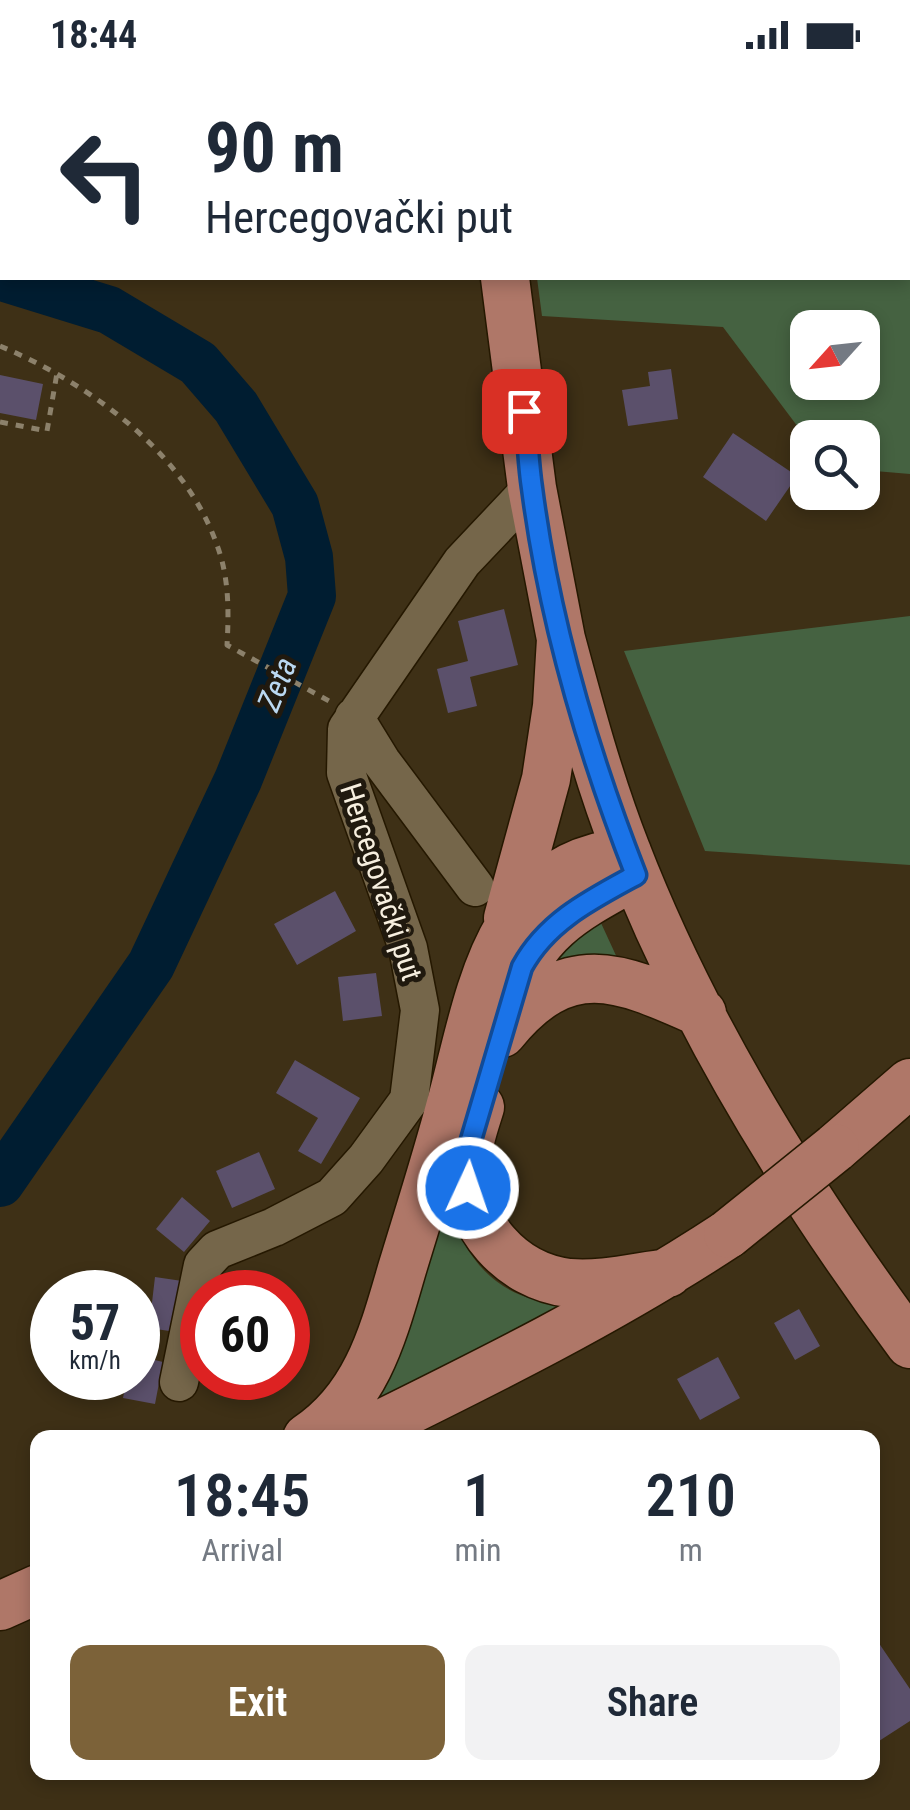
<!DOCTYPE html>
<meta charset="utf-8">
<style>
body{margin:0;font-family:"Roboto Condensed",sans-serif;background:#f2f2f3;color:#1f2937;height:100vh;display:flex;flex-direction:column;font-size:38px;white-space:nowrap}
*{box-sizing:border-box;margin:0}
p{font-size:32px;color:#747a83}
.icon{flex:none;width:55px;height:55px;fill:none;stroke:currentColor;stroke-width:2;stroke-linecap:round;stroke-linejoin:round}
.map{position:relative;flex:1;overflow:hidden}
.side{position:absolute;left:30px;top:1360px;width:850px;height:350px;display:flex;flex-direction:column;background:#fff;border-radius:20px;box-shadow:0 5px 15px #0003}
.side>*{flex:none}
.guide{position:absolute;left:0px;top:0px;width:910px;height:210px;box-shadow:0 5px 15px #0003;background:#fff;color:#1f2937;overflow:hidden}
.needle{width:65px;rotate:243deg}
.tools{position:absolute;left:790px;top:240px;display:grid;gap:20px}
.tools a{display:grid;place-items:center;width:90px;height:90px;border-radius:20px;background:#fff;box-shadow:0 5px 15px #0003;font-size:50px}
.speed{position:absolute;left:30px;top:1200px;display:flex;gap:20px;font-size:50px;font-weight:700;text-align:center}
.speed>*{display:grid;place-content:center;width:130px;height:130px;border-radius:50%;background:#fff;box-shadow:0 5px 15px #0003;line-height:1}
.speed small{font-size:25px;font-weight:400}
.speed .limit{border:15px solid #d22;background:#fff;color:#111}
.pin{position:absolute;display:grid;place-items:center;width:85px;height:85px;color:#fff;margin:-42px;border-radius:20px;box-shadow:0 5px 15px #0006}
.me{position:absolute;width:110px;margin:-55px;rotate:3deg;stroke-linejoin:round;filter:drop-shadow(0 0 8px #0008)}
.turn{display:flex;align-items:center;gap:35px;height:210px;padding:0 40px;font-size:45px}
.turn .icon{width:130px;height:130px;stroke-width:2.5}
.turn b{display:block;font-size:70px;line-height:85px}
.eta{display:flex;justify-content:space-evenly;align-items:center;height:170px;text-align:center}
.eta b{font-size:60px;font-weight:600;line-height:70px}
.primary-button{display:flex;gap:20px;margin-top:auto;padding:20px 40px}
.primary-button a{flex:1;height:115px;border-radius:20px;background:#7c6239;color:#fff;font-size:40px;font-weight:600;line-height:115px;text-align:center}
.primary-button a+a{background:#f2f2f3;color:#1f2937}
.status{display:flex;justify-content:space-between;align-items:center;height:70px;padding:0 50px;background:#fff;direction:ltr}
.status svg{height:28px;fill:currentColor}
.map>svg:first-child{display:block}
</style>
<div class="status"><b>18:44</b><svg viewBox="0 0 49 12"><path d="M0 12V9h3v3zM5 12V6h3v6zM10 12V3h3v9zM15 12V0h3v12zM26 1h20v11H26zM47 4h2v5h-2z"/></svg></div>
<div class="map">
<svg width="910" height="1740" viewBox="0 0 910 1740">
<rect width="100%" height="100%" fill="#3e3016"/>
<path fill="#456241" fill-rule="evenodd" d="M804,0H910V404L863,400L862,368L807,369L723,257L542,246L537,208H908V2H802ZM808,258H862V312H808Z
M910,546V795L705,781L624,581Z
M595,840L625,905L523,898Z
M512,874L447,1131C464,1191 501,1234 568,1233L570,1237L344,1348Z"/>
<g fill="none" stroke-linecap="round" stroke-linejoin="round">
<path stroke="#001d31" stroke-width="48" d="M0,1113L151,895L238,710L312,526L309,487L295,435L236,337L198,293L109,240L5,208"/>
</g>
<path fill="#5b506b" d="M671,299L678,349L628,356L622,320L650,316L648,302Z
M0,305L43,314L36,350L0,343Z
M733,363L797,406L766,451L703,407Z
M504,539L518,595L470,607L477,636L448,643L437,599L468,591L458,551Z
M335,821L356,861L297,895L274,854Z
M376,903L382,946L343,951L338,907Z
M295,990L360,1028L321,1094L298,1081L318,1048L276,1023Z
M259,1082L275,1119L232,1138L216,1101Z
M182,1127L210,1151L184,1182L156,1159Z
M155,1207L189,1212L183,1263L149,1258Z
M799,1239L820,1276L795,1290L774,1253Z
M138,1286L163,1292L155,1334L123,1328L127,1308H138Z
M718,1287L740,1328L700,1350L677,1309Z
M872,1563L910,1619V1651L879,1671L872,1662Z"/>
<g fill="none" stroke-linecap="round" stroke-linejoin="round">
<g stroke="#251800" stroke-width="41">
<path id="minor" d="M354,647L381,691L475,817
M179,1312L203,1195L217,1180L274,1157L332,1127L366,1089L409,1030L420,940L408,878L346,703L347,659L462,492L532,418"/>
</g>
<g stroke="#251800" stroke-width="51">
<path id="major" d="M490,0V2
M505,208L532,418L561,569L557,636L546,709L508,848
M561,569C580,640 599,711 626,780C694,956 798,1123 910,1274
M511,929C531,860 576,838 636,805
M502,963C568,882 619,906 702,943
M480,1037C474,1056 467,1076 467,1097C466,1155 511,1206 569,1213C601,1216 636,1207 668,1203
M835,1078L910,1013
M307,1368C367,1328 383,1264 402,1199C419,1143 437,1087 452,1030C480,926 495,795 627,782
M353,1368C481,1305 608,1243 728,1164
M0,1536L38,1519"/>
</g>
<path stroke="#8c816b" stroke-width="5" stroke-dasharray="8 8" stroke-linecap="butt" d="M0,276C88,313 184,381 217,475C229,507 229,541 227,575L329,631
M0,352L47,361L57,303"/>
<use href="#minor" stroke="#75664a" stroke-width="38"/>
<use href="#major" stroke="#af7768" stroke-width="48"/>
<g stroke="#251800" stroke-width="51" stroke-linecap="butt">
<path id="major-bridge" d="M728,1164L835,1078"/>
</g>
<use href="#major-bridge" stroke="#af7768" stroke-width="48"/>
</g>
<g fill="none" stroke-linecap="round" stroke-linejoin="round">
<g stroke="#114b97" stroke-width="25">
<path id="route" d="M468,1118V1080L522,897C547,851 592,829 636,805C588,682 549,549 532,418C528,392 528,366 524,341"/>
</g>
<use href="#route" stroke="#1a73e8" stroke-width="18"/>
</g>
<g text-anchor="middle" stroke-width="10" stroke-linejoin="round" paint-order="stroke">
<g font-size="30" fill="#f7efdf" stroke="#20190e">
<text transform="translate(381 812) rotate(72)" y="10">Hercegovački put</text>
</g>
<g font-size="32" font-style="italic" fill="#bad8f1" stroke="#20190e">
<text transform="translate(277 614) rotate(-68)" y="11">Zeta</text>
</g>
</g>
</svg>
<div class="tools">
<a><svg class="needle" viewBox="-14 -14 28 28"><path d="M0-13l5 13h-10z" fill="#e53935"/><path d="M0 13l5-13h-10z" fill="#747a83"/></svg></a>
<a><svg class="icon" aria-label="search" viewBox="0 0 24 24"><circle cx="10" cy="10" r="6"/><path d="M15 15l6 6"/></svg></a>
</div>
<div class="speed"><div>57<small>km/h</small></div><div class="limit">60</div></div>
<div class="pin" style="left:524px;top:341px;background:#d93025"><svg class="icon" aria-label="arrive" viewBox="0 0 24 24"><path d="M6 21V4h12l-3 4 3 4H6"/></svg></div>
<svg class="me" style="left:468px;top:1118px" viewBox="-20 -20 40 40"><circle r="17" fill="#1a73e8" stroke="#fff" stroke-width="3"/><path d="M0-11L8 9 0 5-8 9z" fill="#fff"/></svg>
<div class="guide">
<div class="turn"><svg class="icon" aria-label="left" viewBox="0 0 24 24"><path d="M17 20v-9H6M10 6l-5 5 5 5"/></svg><div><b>90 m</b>Hercegovački put</div></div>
</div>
<section class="side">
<div class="eta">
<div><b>18:45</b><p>Arrival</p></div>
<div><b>1</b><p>min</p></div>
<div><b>210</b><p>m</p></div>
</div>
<div class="primary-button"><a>Exit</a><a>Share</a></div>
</section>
</div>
